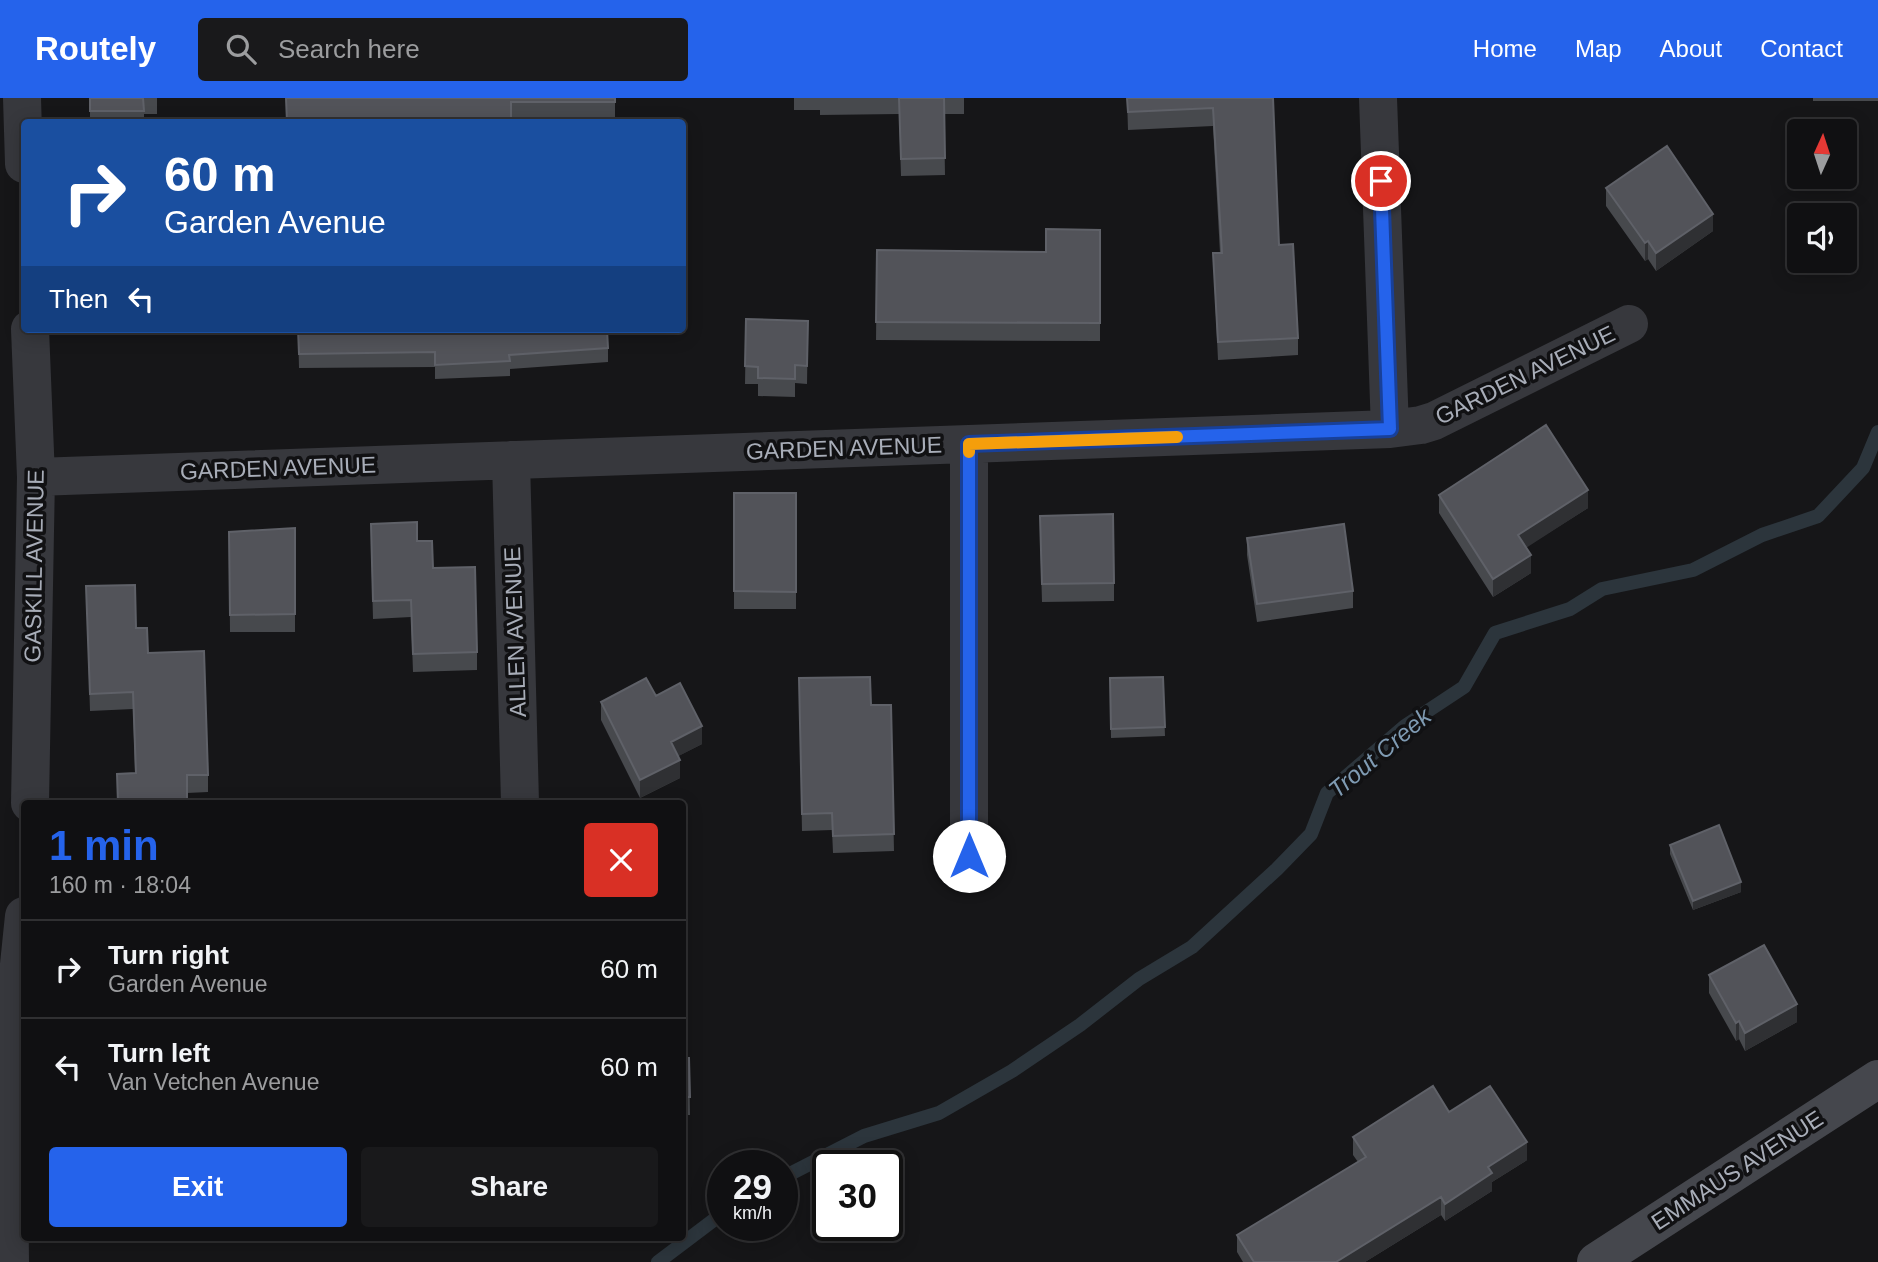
<!DOCTYPE html>
<meta charset="utf-8">
<style>
body{margin:0;font-family:Helvetica,sans-serif;background:#19191b;color:#f1f3f6;height:100vh;display:flex;flex-direction:column;font-size:26px;white-space:nowrap}
*{box-sizing:border-box;margin:0}
p{font-size:23px;color:#9c9d9f}
.icon{flex:none;width:38px;height:38px;fill:none;stroke:currentColor;stroke-width:2;stroke-linecap:round;stroke-linejoin:round}
.map{position:relative;flex:1;overflow:hidden}
.panel{position:absolute;left:21px;top:702px;width:665px;height:441px;display:flex;flex-direction:column;background:#101012;border-radius:7px;box-shadow:0 4px 18px #0003,0 0 0 2px #303032}
.panel>*{flex:none}
.top-card{position:absolute;left:21px;top:21px;width:665px;height:214px;border-radius:7px;box-shadow:0 4px 18px #0003,0 0 0 2px #303032;background:#1a4fa0;color:#fff;overflow:hidden}
.needle{width:46px;rotate:3deg}
.buttons{position:absolute;left:1787px;top:21px;display:grid;gap:14px}
.buttons a{display:grid;place-items:center;width:70px;height:70px;border-radius:7px;background:#101012;box-shadow:0 4px 18px #0003,0 0 0 2px #303032;font-size:35px}
.speed{position:absolute;left:707px;top:1052px;display:flex;gap:14px;font-size:35px;font-weight:700;text-align:center}
.speed>*{display:grid;place-content:center;width:91px;height:91px;border-radius:50%;background:#101012;box-shadow:0 4px 18px #0003,0 0 0 2px #303032;line-height:1}
.speed small{font-size:18px;font-weight:400}
.speed .limit{border:4px solid #111;border-radius:10px;background:#fff;color:#111}
.pin{position:absolute;display:grid;place-items:center;width:60px;height:60px;color:#fff;margin:-30px;border:4px solid #fff;border-radius:50%;box-shadow:0 2px 7px #0007}
.me{position:absolute;width:77px;margin:-38px;rotate:0deg;stroke-linejoin:round;filter:drop-shadow(0 0 5px #0008)}
.turn{display:flex;align-items:center;gap:24px;height:147px;padding:0 28px;font-size:32px}
.turn .icon{width:91px;height:91px;stroke-width:2.5}
.turn b{display:block;font-size:49px;line-height:60px}
.then{display:flex;align-items:center;height:66px;padding:0 28px;background:#0003;gap:14px;font-size:26px}
.round{display:grid;place-items:center;flex:none;width:74px;height:74px;border-radius:7px;background:#19191b}
.head{display:flex;align-items:center;justify-content:space-between;height:119px;padding:0 28px}
h1{font-size:42px;font-weight:700;line-height:52px;color:#2563eb}
.cta{display:flex;gap:14px;margin-top:auto;padding:14px 28px}
.cta a{flex:1;height:80px;border-radius:7px;background:#2563eb;color:#fff;font-size:28px;font-weight:700;line-height:80px;text-align:center}
.cta a+a{background:#19191b;color:#f1f3f6}
ul{padding:0;list-style:none}
li{display:flex;align-items:center;gap:21px;height:98px;padding:0 28px;border-top:2px solid #303032}
li div{flex:1}
li b{display:block;font-size:26px}
li em{font-style:normal}
header{display:flex;align-items:center;gap:42px;box-sizing:border-box;height:98px;padding:0 35px;background:#2563eb;color:#fff}
header strong{font-size:33px}
nav{display:flex;gap:38px;margin-inline-start:auto;font-size:24px}
.search{width:490px;height:63px;background:#19191b;display:flex;align-items:center;gap:18px;box-sizing:border-box;padding:0 24px;border-radius:7px;color:#9c9d9f;font-size:26px}
.map>svg:first-child{display:block}
</style>
<header>
<strong>Routely</strong>
<div class="search"><svg class="icon" aria-label="search" viewBox="0 0 24 24"><circle cx="10" cy="10" r="6"/><path d="M15 15l6 6"/></svg>Search here</div>
<nav><a>Home</a><a>Map</a><a>About</a><a>Contact</a></nav>
</header>
<div class="map">
<svg width="1878" height="1164" viewBox="0 0 1878 1164">
<rect width="100%" height="100%" fill="#161618"/>
<g fill="none" stroke-linecap="round" stroke-linejoin="round">
<path stroke="#2c353c" stroke-width="14" d="M782,1080L864,1038L939,1015L1012,973L1080,927L1139,881L1192,849L1277,771L1311,736L1327,695L1405,628L1464,589L1495,535L1570,511L1602,491L1693,472L1762,437L1818,418L1863,370L1878,334
M658,1164L723,1115"/>
<path stroke="#37383d" stroke-width="38" d="M22,0L24,66
M1378,0L1390,331
M511,362L520,705
M36,379L1390,331L1421,327L1434,323L1629,226
M30,705L36,379L30,231
M969,758V346
M10,1164L8,974L24,818"/>
<path stroke="#45474d" stroke-width="38" d="M1596,1164L1878,981"/>
</g>
<path fill="#47494d" d="M90,0H157V16H144V24H90Z
M286,0H615V20H511Z
M794,0H964V16H944L945,77L901,78L899,16L820,17V12H794Z
M1127,0H1273L1279,147L1298,240V257L1218,262L1213,155H1220L1213,28L1128,32Z
M1813,0H1878V3H1813Z
M1606,90L1713,133L1656,173L1648,161L1645,163L1606,108Z
M1100,132V243L876,242L877,152L1046,154Z
M746,221L808,223L807,286L795,285V299L758,298V286H745Z
M298,231L608,250V264L510,271V278L435,281V269L299,270Z
M734,395H796V511H734Z
M1439,397L1588,410L1526,449L1531,475L1493,499L1439,415Z
M295,430V534H230L229,434Z
M1040,435L1114,485V503L1042,504Z
M1247,440L1353,493V510L1257,524L1247,457Z
M417,443L477,554V572L413,574L411,519L373,521L371,444Z
M86,488L136,530L208,677V694L187,695L135,675L133,611L90,613Z
M1163,579L1165,638L1111,640L1110,580Z
M799,580L871,607H891L894,753L833,755L832,732L802,733Z
M601,604L702,646L678,658L680,680L640,700L601,622Z
M1670,747L1741,794L1693,812L1670,756Z
M1709,877L1797,924L1745,953L1739,941L1736,943L1709,895Z
M682,960H689L690,1017H682Z
M1449,1014L1527,1062L1492,1084V1093L1445,1123L1441,1117L1365,1164H1243L1237,1154V1137L1358,1064L1353,1057V1039Z"/>
<path fill="#2f3033" d="M1713,116V133L1656,173V155Z
M1648,143V161L1645,163V145Z
M1588,392V410L1518,455V437Z
M1531,457V475L1493,499V481Z
M702,628V646L671,662V644Z
M680,662V680L640,700V682Z
M1741,784V794L1693,812V803Z
M1797,906V924L1745,953V935Z
M1739,923V941L1736,943V925Z
M1527,1044V1062L1492,1084V1093L1445,1123V1106L1488,1069Z
M1441,1099V1117L1365,1164H1336Z"/>
<path fill="#525359" stroke="#5f6168" stroke-width="2" d="M90,0H143L144,13H90Z
M286,0H615V4H511V24H287Z
M899,0H944L945,60L901,61Z
M1127,0H1273L1279,147L1293,146L1298,240L1218,244L1213,155H1222L1213,10L1128,14Z
M1667,48L1713,116L1656,155L1648,143L1645,145L1606,90Z
M1046,131L1100,132V225L876,224L877,152L1046,154Z
M746,221L808,223L807,268L795,267V281L758,280V269L745,268Z
M298,231H607L608,250L509,257L510,263L435,267V254L299,256Z
M1546,327L1588,392L1518,437L1531,457L1493,481L1439,397Z
M734,395H796V494L734,493Z
M1113,416L1114,485L1042,486L1040,418Z
M417,424V443H432L433,470L475,469L477,554L413,556L411,502L373,503L371,426Z
M1344,426L1353,493L1257,506L1247,440Z
M295,430V516L230,517L229,434Z
M135,487L136,530H147L148,555L204,553L208,677H187V705H118L117,676L136,675L133,594L90,596L86,488Z
M870,579L871,607H891L894,736L833,738L832,715L802,716L799,580Z
M1163,579L1165,629L1111,631L1110,580Z
M646,580L656,598L680,585L702,628L671,644L680,662L640,682L601,604Z
M1719,727L1741,784L1693,803L1670,747Z
M1764,847L1797,906L1745,935L1739,923L1736,925L1709,877Z
M682,960H689L690,999H682Z
M1433,988L1449,1014L1490,988L1527,1044L1488,1069L1492,1075L1445,1106L1441,1099L1336,1164H1254L1237,1137L1366,1059L1353,1039Z"/>
<g fill="none" stroke-linecap="round" stroke-linejoin="round">
<g stroke="#184099" stroke-width="18">
<path id="route" d="M969,758V346L1390,331L1381,83"/>
</g>
<use href="#route" stroke="#2563eb" stroke-width="12"/>
<path stroke="#f59e0b" stroke-width="12" d="M969,354V346L1177,339"/>
</g>
<g text-anchor="middle" stroke-width="7" stroke-linejoin="round" paint-order="stroke">
<g font-size="23" fill="#a8adb8" stroke="#111113">
<text transform="translate(1525 277) rotate(-26)" y="8">GARDEN AVENUE</text>
<text transform="translate(844 350) rotate(-2)" y="8">GARDEN AVENUE</text>
<text transform="translate(278 370) rotate(-2)" y="8">GARDEN AVENUE</text>
<text transform="translate(34 468) rotate(-89)" y="8">GASKILL AVENUE</text>
<text transform="translate(515 534) rotate(-92)" y="8">ALLEN AVENUE</text>
<text transform="translate(1737 1072) rotate(-33)" y="8">EMMAUS AVENUE</text>
</g>
<g font-size="24" font-style="italic" fill="#7f9bb3" stroke="#111113">
<text transform="translate(1380 655) rotate(-40)" y="8">Trout Creek</text>
</g>
</g>
</svg>
<div class="buttons">
<a><svg class="needle" viewBox="-14 -14 28 28"><path d="M0-13l5 13h-10z" fill="#e53935"/><path d="M0 13l5-13h-10z" fill="#9c9d9f"/></svg></a>
<a><svg class="icon" aria-label="sound" viewBox="0 0 24 24"><path d="M4 9h4l5-4v14l-5-4H4zM17 9q2 3 0 6"/></svg></a>
</div>
<div class="speed"><div>29<small>km/h</small></div><div class="limit">30</div></div>
<div class="pin" style="left:1381px;top:83px;background:#d93025"><svg class="icon" aria-label="arrive" viewBox="0 0 24 24"><path d="M6 21V4h12l-3 4 3 4H6"/></svg></div>
<svg class="me" style="left:969px;top:758px" viewBox="-20 -20 40 40"><circle r="19" fill="#fff"/><path d="M0-13L10 11 0 6-10 11z" fill="#2563eb"/></svg>
<div class="top-card">
<div class="turn"><svg class="icon" aria-label="right" viewBox="0 0 24 24"><path d="M7 20v-9h11M14 6l5 5-5 5"/></svg><div><b>60 m</b>Garden Avenue</div></div>
<div class="then">Then<svg class="icon" aria-label="left" viewBox="0 0 24 24"><path d="M17 20v-9H6M10 6l-5 5 5 5"/></svg></div>
</div>
<section class="panel">
<div class="head"><div><h1>1 min</h1><p>160 m · 18:04</p></div><a class="round" style="background:#d93025;color:#fff"><svg class="icon" aria-label="close" viewBox="0 0 24 24"><path d="M6 6l12 12M18 6L6 18"/></svg></a></div>
<ul>
<li><svg class="icon" aria-label="right" viewBox="0 0 24 24"><path d="M7 20v-9h11M14 6l5 5-5 5"/></svg><div><b>Turn right</b><p>Garden Avenue</p></div><em>60 m</em></li>
<li><svg class="icon" aria-label="left" viewBox="0 0 24 24"><path d="M17 20v-9H6M10 6l-5 5 5 5"/></svg><div><b>Turn left</b><p>Van Vetchen Avenue</p></div><em>60 m</em></li>
</ul>
<div class="cta"><a>Exit</a><a>Share</a></div>
</section>
</div>
